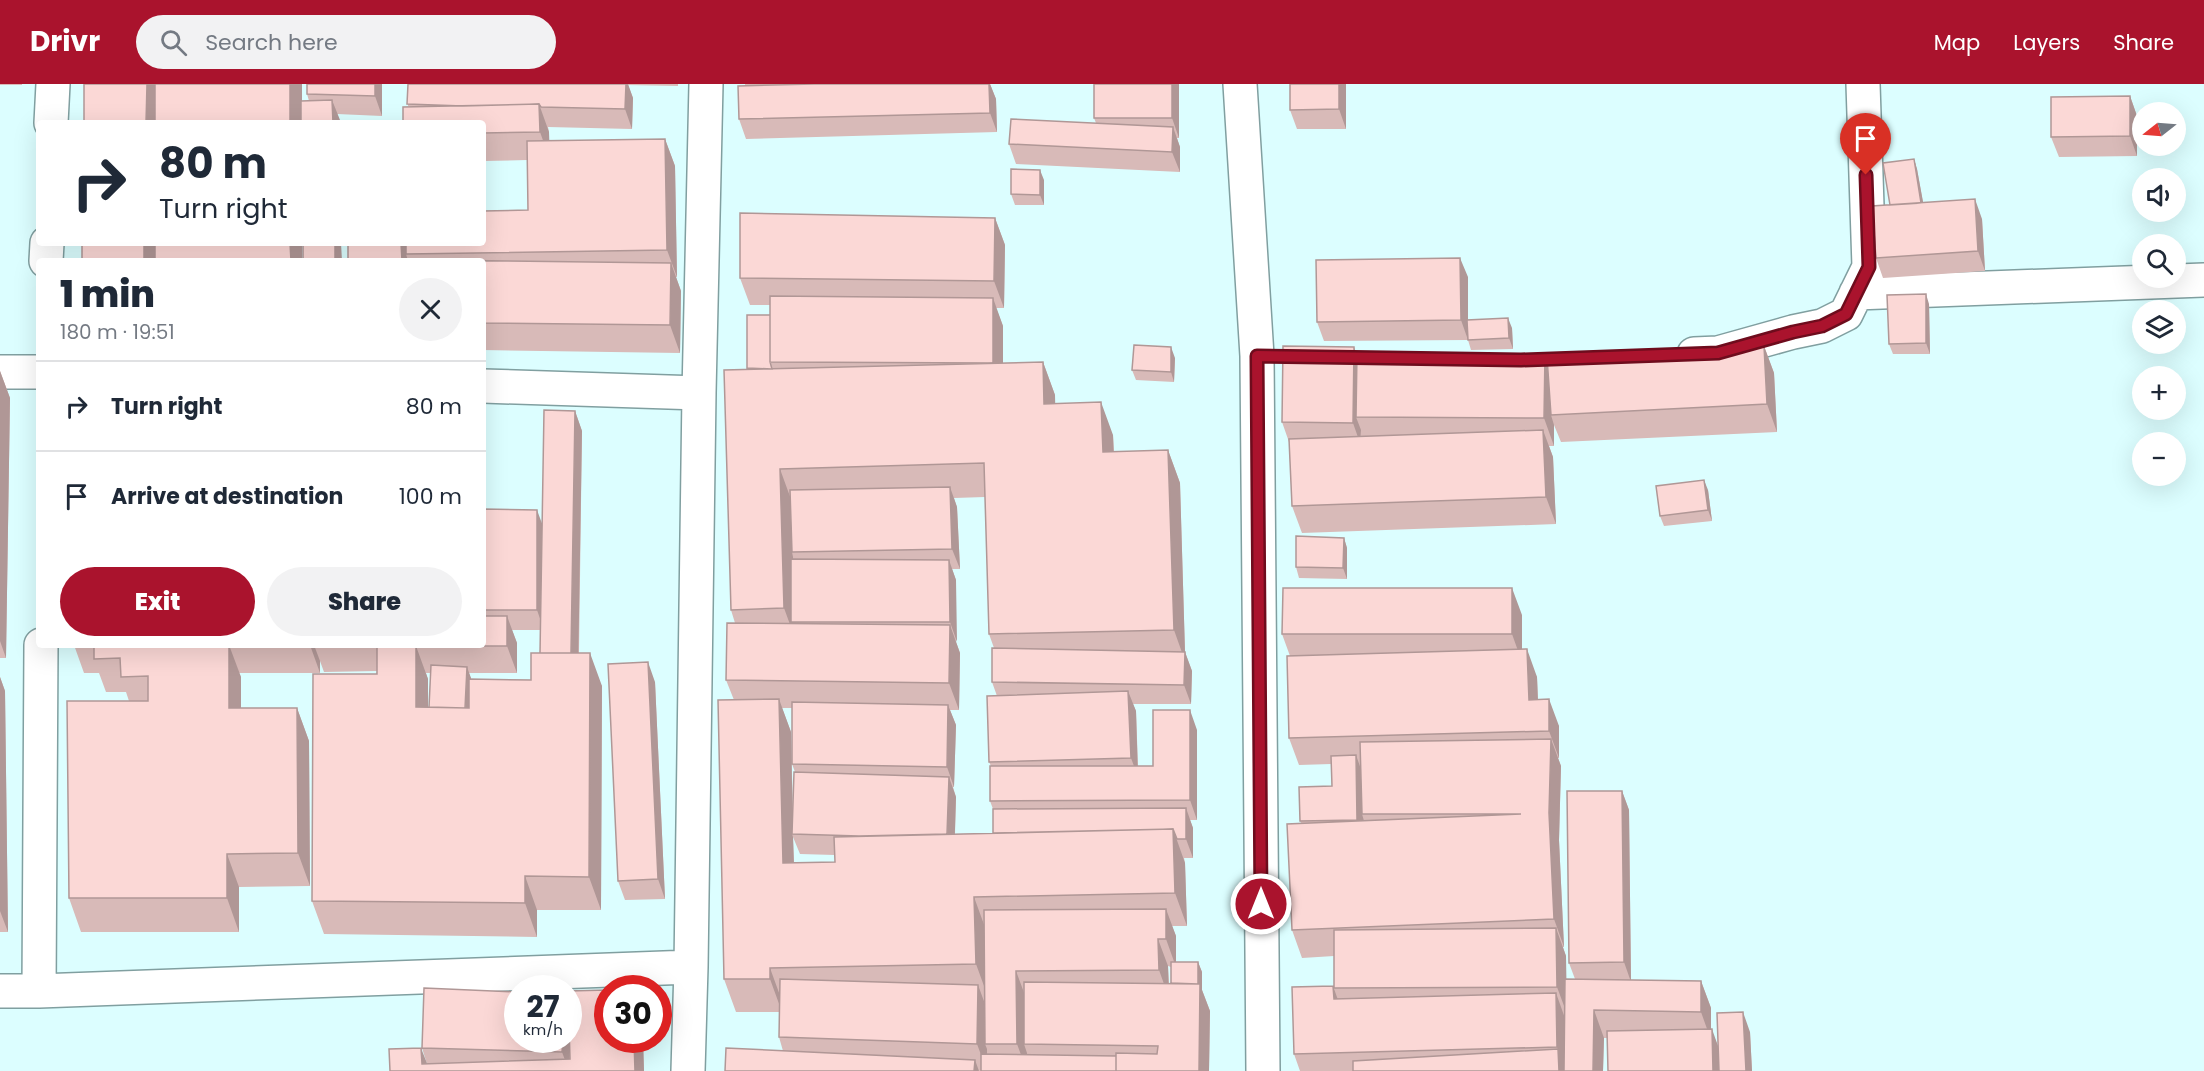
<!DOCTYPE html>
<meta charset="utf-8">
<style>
body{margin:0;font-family:Poppins,sans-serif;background:#f2f2f3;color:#1f2937;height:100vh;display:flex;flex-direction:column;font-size:22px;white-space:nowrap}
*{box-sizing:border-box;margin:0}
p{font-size:20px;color:#747a83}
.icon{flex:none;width:33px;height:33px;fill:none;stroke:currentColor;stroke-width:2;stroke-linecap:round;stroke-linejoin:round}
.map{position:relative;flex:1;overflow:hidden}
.details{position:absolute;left:36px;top:174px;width:450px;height:390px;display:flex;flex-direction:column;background:#fff;border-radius:6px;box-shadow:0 6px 24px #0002}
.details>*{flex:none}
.guide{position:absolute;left:36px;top:36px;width:450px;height:126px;border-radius:6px;box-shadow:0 6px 24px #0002;background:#fff;color:#1f2937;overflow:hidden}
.needle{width:39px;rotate:253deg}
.fabs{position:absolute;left:2132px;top:18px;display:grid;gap:12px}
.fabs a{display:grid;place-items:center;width:54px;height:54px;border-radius:50%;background:#fff;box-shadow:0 6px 24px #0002;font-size:30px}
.speed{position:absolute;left:504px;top:891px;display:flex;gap:12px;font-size:30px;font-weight:700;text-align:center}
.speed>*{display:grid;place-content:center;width:78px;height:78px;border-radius:50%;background:#fff;box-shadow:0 6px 24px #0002;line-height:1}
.speed small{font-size:15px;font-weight:400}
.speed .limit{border:9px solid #d22;background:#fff;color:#111}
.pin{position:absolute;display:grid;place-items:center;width:51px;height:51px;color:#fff;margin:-62px -26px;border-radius:50% 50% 50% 0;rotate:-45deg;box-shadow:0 0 6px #0007}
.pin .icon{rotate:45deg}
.me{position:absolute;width:66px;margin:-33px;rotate:0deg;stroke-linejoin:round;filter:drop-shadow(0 0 4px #0008)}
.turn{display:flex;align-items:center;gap:21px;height:126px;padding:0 24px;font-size:27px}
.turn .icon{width:78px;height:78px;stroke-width:2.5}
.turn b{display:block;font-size:42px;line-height:51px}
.round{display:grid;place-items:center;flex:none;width:63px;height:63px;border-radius:32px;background:#f2f2f3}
.headline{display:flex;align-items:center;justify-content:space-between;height:102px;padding:0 24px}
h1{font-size:36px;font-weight:800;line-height:45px}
.button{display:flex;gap:12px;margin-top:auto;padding:12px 24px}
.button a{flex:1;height:69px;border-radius:36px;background:#aa132d;color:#fff;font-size:24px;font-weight:800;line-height:69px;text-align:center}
.button a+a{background:#f2f2f3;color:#1f2937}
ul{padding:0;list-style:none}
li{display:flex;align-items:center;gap:18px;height:90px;padding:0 24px;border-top:2px solid #e0e1e3}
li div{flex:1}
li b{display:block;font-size:22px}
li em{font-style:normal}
header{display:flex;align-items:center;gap:36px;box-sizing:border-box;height:84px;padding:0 30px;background:#aa132d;color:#fff}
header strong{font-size:28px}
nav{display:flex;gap:33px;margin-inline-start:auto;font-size:21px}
.search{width:420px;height:54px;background:#f2f2f3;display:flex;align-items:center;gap:15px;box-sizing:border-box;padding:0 21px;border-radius:33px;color:#747a83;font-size:22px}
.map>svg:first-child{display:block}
</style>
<header>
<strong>Drivr</strong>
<div class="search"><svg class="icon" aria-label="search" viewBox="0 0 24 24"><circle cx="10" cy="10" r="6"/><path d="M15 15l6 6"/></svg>Search here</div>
<nav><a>Map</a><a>Layers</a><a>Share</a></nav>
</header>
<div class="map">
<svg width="2204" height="987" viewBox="0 0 2204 987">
<rect width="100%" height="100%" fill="#dcfeff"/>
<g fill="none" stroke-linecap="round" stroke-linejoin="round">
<g stroke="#809fa0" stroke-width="36">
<path id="minor" d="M1240,0L1257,272L1263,987
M51,39L53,0
M46,177L47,159
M1856,209L2204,196
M1694,270L1718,269L1793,248L1822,242L1846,230L1869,183L1863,0
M0,288H39
M483,302L699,309L706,0
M691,883L699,309
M0,907H39L691,883L688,987
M39,907L41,561"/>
</g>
<use href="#minor" stroke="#fff" stroke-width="33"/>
</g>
<path fill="#d8bab8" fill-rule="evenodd" d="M0,0H22V1H0Z
M84,0H302V17H309L307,10L382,0V32L337,30L340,39H84Z
M408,0H678V2L628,1L633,14L632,45L548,43L549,48V57L665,55L675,82L677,193H676L681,207L680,269L483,266V177H348L528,126L527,76L483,77V39L408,22Z
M745,0H990L996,15L997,48L746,55L739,35L745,2Z
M1094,0H1179V54H1177L1180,63V88L1016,80L1009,60L1096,39L1094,34Z
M1346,0V45H1297L1290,26Z
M2130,12L2137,32V72L2059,73L2051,53Z
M1914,75L1917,85L1923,119L1982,135L1985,187L1883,194L1876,174L1890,121Z
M1044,96V121H1015L1011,110Z
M995,134L1005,161L1004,224H996L1003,242V279L1043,278L1055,311V320L1113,351L1114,368L1168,366L1180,399L1185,568L1192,587L1191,620H1133L1136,627L1138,682H1153L1197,646V736H1190L1193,744V774H1184L1185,779L1187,842H1172L1176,852V878H1198L1202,888V906L1210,927L1209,987H725L783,967L779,953V928H736L724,895L734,616L726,596L735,539L731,526L747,284L770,231V221H750L740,194ZM985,413L989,550L994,564L992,598L997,612L989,678L991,682L990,717L993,725V749L955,750L956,713L953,703H954L956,641L950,626H959L960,569L956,558V496L952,485H960L957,423L954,414ZM782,624H792V680L795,688L793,733L791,648ZM793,753L800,770L835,771V778H794ZM1168,882L1171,883V899H1169Z
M1468,193V236L1512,244L1513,265L1471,266L1468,256L1324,257L1317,238Z
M1929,220L1930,270H1893L1889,260Z
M1764,262L1774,289L1777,348L1561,358L1554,341V362H1549L1553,373L1556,440L1302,449L1292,422L1289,358L1282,338L1357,269L1548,278Z
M1175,274L1174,298L1136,296L1132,286Z
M0,287L10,314L6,574H0Z
M575,327L582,347L579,569L602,602L601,826H537V853L324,850L312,817L377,587L324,588L320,577V589H239L241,593V624H297L309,657L310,802L239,803V848H81L69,814L129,617L126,608H106L99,589H84L74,561H389V562L483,561V338L484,341V425L542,439ZM512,546H540V569L531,596L471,595L469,589H517V559ZM426,589H431L429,623H428V595Z
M1708,406L1712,437L1664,442L1660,432Z
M1344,454L1347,464V495L1299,494L1296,483Z
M1522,531V565L1537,593L1538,616L1559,642V674H1558L1561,682L1559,756L1564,863H1563L1566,872V895H1575L1569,879L1622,707L1629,726L1631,896L1701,897L1711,924V945L1718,962L1750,948L1752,987H1608L1607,954H1604L1603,987H1300L1294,970L1334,904V872L1302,874L1292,846L1301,739L1300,737L1332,702L1331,680L1299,681L1289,654L1290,572L1282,550Z
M0,593L5,607L8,848H0Z
M655,598L665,815L625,816L618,797Z
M608,956H643L644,987L427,980L422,964Z"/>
<path fill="#b09796" d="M147,0H157V39H146Z
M290,0H302V39H290Z
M375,0H382V32L375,12Z
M626,0H628L633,14L632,45L625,25Z
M989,0H990L996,15L997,48L990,29Z
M1172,0H1179V54L1172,34Z
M1339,0H1346V45L1339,25Z
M2130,12L2137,32V72L2130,52Z
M332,16L340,36V39H333Z
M539,20L549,48L550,76L540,48Z
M1173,43L1180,63V88L1172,68Z
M665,55L675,82L677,193L667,166Z
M1914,75L1917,85L1926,134L1922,123Z
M1040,86L1044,96V121L1040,111Z
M1975,115L1982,135L1985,187L1978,167Z
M995,134L1005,161L1004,224L994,197Z
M144,159H155V177H144Z
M290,159H302V177H291Z
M335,159H341L342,177H335Z
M401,159H408L406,170L408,177H402Z
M1460,174L1468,193V256L1461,236Z
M671,179L681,207L680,269L670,241Z
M1926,210L1929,220L1930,270L1926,259Z
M993,214L1003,242V307L993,279Z
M1508,234L1512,244L1513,265L1509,254Z
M1764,262L1774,289L1777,348L1767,320Z
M1171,263L1175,274L1174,298L1171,288Z
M1354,263L1361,282L1356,333L1361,346L1360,359L1353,339Z
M1545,270L1555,298L1551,331L1554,341V362L1544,334Z
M1043,278L1055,311L1056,353L1044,320Z
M0,287L10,314L6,574L0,557Z
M1101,318L1113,351L1115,402L1103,368Z
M575,327L582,347L578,592L571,572Z
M483,338L484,341V526H483Z
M1543,346L1553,373L1556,440L1546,413Z
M1168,366L1180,399L1185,568L1192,587L1191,620L1184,601L1185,577L1174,546Z
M780,385L792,418V468L793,473L795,538H791L796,550V557L784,524Z
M1704,396L1708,406L1712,437L1708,426Z
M950,403L957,423L960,485L952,465Z
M537,426L544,445V546L537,526Z
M1344,454L1347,464V495L1343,484Z
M949,476L956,496L957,558L950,538Z
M1512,504L1522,531V578L1512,550Z
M507,532L517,559V589L507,562Z
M950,541L960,569L959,626L949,599Z
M229,561L241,593V657L229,624Z
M310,561H314L320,577V589Z
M416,562L428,595V656L416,623Z
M1527,565L1537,593L1539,643L1529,616Z
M590,569L602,602L601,826L589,793Z
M648,578L655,598L665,815L658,795Z
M467,583L471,594L468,644L465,634Z
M0,593L5,607L8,848L0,827Z
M1128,607L1136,627L1138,693L1131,674Z
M779,615L791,648L793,750H792L793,753L795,812L783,779Z
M1549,615L1559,642V674L1549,647Z
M948,621L956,641L954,703L947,683Z
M297,624L309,657L310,802L298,769Z
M1190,626L1197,646V736L1190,716Z
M1551,655L1561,682L1559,756L1564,863L1554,835L1549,729Z
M1356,671L1363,691L1362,730L1364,737L1365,756L1357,736Z
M949,693L956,713L954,775L947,755Z
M1622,707L1629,726L1631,898L1624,878Z
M1186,724L1193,744V774L1186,755Z
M1173,745L1185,779L1187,842L1175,809Z
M227,770L239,803V848L227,814Z
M525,792L537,826V853L525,819Z
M974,813L986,846L988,913L976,880Z
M1166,825L1176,852V883L1166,855Z
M1556,844L1566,872L1567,930L1557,903Z
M1158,855L1168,882L1169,914L1159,886Z
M1198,878L1202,888V906L1210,927L1209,987H1199Z
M770,884L782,917V928L770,895Z
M1016,887L1026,914L1024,960L1027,969V987L1017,960Z
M1701,897L1711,924V956L1701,928Z
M978,901L988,928L985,960L987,965V987L977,960Z
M1333,902L1343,930L1334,915Z
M1556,909L1566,937V987L1557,963Z
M568,921L571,929L569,987L562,968L563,956H568Z
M1594,926L1604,954L1603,987H1593Z
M1743,928L1750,948L1752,987H1746Z
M1712,945L1719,965L1720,987H1713Z
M634,956H643L644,987H635Z
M421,964L430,987L422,980Z
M1558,965L1566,987H1559Z
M975,976L979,987H974Z"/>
<path fill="#fbd8d6" stroke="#b09796" stroke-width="1.5" d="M84,0H147L146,39H84Z
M155,0H290V39H155Z
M307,0H375V12L307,10Z
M408,0H626L625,25L541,23L539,20L463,22L407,20Z
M814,0H989L990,29L739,35L738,2Z
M1094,0H1172V34H1094Z
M1290,0H1339V25L1290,26Z
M2130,12V52L2051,53V13Z
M332,16L333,39H301V17Z
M539,20L540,48L483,49V39H403V23Z
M1011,35L1173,43L1172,68L1009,60Z
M665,55L667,166L406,170V159H483V127L528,126L527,57Z
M1914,75L1921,119L1890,121L1883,79Z
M1011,85L1040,86V111L1011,110Z
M1975,115L1978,167L1876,174L1872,122Z
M740,129L995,134L994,197L740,194Z
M82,159H144V177H82Z
M155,159H290L291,177H155Z
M303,159H335V177H303Z
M348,159H401L402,177H348Z
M1460,174L1461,236L1317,238L1316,176Z
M433,176L671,179L670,241L483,239V177H433Z
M1926,210V259L1889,260L1887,211Z
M770,212L993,214V279L770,278Z
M747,231H770V278L772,285L747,284Z
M1508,234L1509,254L1468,256L1467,236Z
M1134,261L1171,263V288L1132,286Z
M1283,262L1354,263L1353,339L1282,338Z
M1764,262L1767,320L1551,331L1547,273Z
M1357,269L1545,270L1544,334L1356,333Z
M1043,278L1044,320L1101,318L1103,368L1168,366L1174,546L989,550L984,379L780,385L784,524L731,526L724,286Z
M544,326L575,327L571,569H540Z
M1543,346L1546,413L1292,422L1289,355Z
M1704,396L1708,426L1660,432L1656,402Z
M950,403L952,465L792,468L790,406Z
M483,425L537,426V526H483Z
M1296,452L1344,454L1343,484L1296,483Z
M791,475L949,476L950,538H791Z
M1283,504H1512V550H1282Z
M483,532H507V562H397V561H483Z
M727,539L950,541L949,599L726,596Z
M94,561H229V624H297L298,769L227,770V814H69L67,617H148V592L121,593L120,574L94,575Z
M229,561H310V562H229Z
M377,562H416V623L469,624V595L531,596V569H590L589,793L525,792V819L312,817L313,590H377Z
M992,564L1185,568L1184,601L992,598Z
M1527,565L1529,616L1549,615V647L1289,654L1287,572Z
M648,578L658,795L618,797L608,580Z
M431,581L467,583L465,624L429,623Z
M1128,607L1131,674L989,678L987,612Z
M779,615L783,779L835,778L834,753L1173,745L1175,809L974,813L976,880L770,884V895H724L718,616Z
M792,618L948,621L947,683L792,680Z
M1153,626H1190V716L990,717V682H1153Z
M1551,655L1549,729L1554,835L1292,846L1287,740L1521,730H1362L1360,658Z
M1356,671L1357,736L1300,737L1299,703L1332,702L1331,672Z
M794,688L949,693L947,750L859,752L792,750Z
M1567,707H1622L1624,878L1569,879Z
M1186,724V755H1177L1173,745L993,749V725Z
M1166,825V855H1158L1159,886L1016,887L1017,960H985L984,826Z
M1556,844L1557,903L1334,904V846Z
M1171,878H1198V900L1171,899Z
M780,895L978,901L977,960L779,953Z
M1565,895L1701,897V928L1594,926L1593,987H1564Z
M1024,898L1200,900L1199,987H1116V969L1157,970L1158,962L1024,960Z
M1333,902L1334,915L1556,909L1557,963L1294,970L1292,903Z
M424,904L518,908V956H563L562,968L422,964Z
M608,906V956H634L635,987H390L389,965L421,964L422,980L570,975L568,907Z
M1743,928L1746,987H1719L1717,929Z
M1712,945L1713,987H1608L1607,947Z
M726,964L975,976L974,987H725Z
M1558,965L1559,987H1353V977Z
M981,970L1116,972V987H981Z"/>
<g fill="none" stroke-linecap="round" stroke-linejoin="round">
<g stroke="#6e0c1d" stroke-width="15">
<path id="route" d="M1261,820L1257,272L1521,276L1718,269L1793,248L1822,242L1846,230L1869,183L1866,91"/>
</g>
<use href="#route" stroke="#aa132d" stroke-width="10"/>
</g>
</svg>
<div class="fabs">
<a><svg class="needle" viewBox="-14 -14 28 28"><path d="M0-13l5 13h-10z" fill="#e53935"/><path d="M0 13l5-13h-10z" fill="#747a83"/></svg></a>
<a><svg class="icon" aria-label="sound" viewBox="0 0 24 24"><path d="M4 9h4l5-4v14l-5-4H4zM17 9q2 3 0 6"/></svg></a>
<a><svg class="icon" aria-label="search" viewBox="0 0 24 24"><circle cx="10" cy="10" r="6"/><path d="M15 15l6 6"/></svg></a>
<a><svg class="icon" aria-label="layers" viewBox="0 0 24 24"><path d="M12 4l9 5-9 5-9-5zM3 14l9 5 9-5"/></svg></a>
<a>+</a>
<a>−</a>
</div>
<div class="speed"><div>27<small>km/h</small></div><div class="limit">30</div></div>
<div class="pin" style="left:1866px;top:91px;background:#d93025"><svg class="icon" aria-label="arrive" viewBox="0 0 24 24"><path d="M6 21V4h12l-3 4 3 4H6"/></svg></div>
<svg class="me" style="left:1261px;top:820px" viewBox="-20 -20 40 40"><circle r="17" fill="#aa132d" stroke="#fff" stroke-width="3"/><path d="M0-11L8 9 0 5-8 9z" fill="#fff"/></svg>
<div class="guide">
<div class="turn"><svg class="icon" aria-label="right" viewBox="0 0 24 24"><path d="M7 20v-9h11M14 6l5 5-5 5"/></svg><div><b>80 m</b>Turn right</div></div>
</div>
<section class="details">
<div class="headline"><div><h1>1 min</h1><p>180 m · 19:51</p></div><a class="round"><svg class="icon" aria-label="close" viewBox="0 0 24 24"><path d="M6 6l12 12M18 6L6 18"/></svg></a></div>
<ul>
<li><svg class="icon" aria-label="right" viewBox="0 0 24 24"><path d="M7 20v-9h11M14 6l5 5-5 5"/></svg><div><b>Turn right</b></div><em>80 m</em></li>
<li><svg class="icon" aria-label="arrive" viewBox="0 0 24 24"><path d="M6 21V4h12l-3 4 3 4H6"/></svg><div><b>Arrive at destination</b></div><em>100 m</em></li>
</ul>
<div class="button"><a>Exit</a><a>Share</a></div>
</section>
</div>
